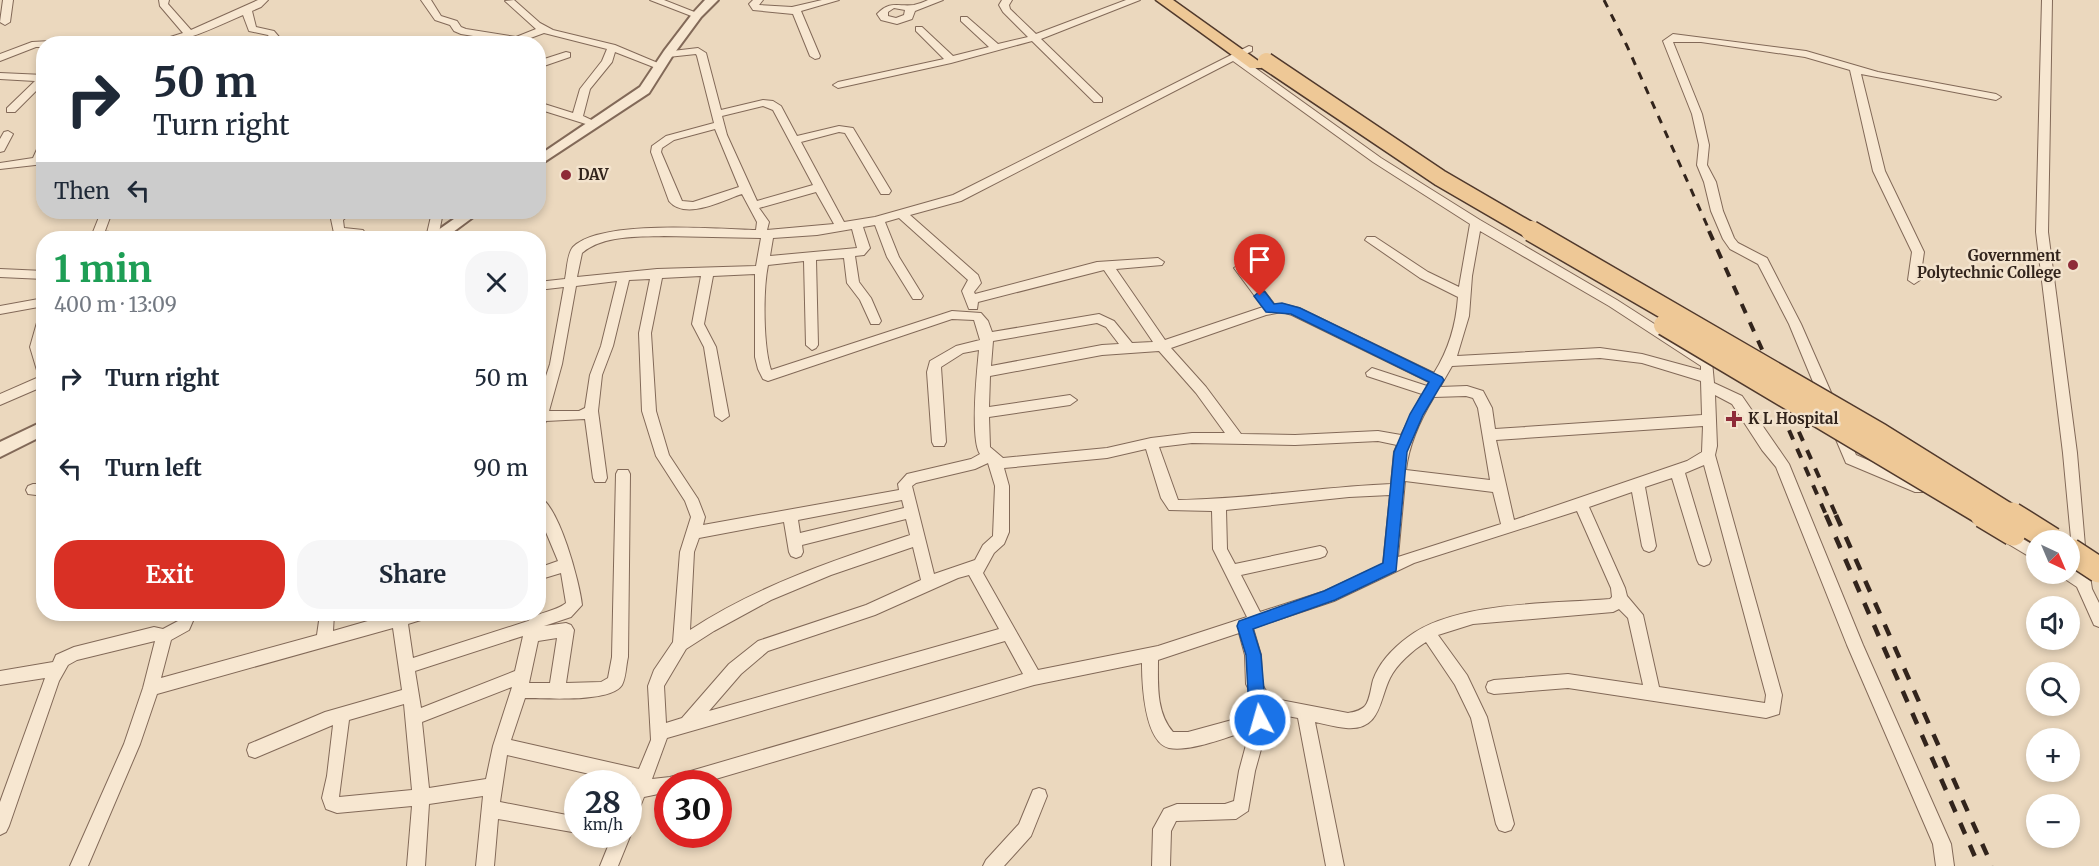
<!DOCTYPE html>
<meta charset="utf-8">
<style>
body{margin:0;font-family:Merriweather,serif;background:#f6f6f7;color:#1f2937;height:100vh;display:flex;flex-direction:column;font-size:22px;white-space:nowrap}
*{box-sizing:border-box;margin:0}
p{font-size:20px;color:#747a83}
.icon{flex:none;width:33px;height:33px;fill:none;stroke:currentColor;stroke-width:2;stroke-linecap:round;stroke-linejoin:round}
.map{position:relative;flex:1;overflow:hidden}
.drawer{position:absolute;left:36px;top:231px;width:510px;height:390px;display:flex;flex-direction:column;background:#fff;border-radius:24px;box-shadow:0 3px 9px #0003}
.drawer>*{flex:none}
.banner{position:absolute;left:36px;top:36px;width:510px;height:183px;border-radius:24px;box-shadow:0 3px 9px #0003;background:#fff;color:#1f2937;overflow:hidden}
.needle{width:39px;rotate:136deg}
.controls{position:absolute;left:2026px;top:530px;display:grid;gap:12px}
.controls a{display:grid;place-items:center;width:54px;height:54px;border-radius:50%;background:#fff;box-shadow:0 3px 9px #0003;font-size:30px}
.speed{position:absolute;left:564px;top:770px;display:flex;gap:12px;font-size:30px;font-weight:700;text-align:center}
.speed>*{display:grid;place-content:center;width:78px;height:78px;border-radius:50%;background:#fff;box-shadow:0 3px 9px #0003;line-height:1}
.speed small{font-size:15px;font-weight:400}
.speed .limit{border:9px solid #d22;background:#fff;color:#111}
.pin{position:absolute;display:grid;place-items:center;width:51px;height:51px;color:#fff;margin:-62px -26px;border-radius:50% 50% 50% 0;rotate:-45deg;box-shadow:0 0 6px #0007}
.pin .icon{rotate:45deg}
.me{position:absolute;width:66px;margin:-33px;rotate:354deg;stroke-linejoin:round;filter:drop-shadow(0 0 4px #0008)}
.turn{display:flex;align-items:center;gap:21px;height:126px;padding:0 18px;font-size:27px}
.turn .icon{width:78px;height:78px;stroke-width:2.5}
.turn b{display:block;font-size:42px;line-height:51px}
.then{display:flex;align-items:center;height:57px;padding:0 18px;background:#0003;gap:12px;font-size:22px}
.round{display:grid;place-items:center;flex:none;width:63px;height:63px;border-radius:24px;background:#f6f6f7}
.summary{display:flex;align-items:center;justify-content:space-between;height:102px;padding:0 18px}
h1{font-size:36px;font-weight:700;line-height:45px;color:#1e9e55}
.action{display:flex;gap:12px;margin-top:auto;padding:12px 18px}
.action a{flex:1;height:69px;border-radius:24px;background:#d93025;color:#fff;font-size:24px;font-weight:700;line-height:69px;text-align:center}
.action a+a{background:#f6f6f7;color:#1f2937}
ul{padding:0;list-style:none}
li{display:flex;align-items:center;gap:18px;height:90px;padding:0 18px}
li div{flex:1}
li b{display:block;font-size:22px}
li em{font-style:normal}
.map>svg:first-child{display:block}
</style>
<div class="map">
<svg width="2099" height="866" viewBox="0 0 2099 866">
<rect width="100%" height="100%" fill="#ebd8be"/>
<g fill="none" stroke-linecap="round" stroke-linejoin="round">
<g stroke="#826958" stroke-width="2">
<path id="minor" d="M3,0H13L10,22L5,25L0,22Z
M159,0H169L168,4L191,30L258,0H268L261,7L252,11L256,27L274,31L285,44H274L268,35L249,31L243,15C213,28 183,44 148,44L183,33L160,6Z
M421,0H431L441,16L457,21L461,27L466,29L516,37L536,29L505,1L514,0L540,23L553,30L615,45L665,66L660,69L656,68L615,52L612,62L590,89L583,116L598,123L593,126L589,125L538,109V102L573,113L580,89L602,61L607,49L544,33L517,43L461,34L454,31L450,25L435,20Z
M650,0H664L702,15L694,17Z
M753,0H763L759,5L792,7L822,0H839L801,11L820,56L819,58L815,59L810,56L793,14L753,10L749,4Z
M928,0H943L915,11L912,19L897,24L881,20L877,14C890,0 898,7 914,5C918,4 924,2 928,0ZM894,8L905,10L904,15L896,18L888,16V12Z
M1002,0H1012L1009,5L1010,9L1036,34L1126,0H1140L1041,39L1102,98V102H1094L1032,41L951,63L838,88L833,85L838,82L944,59L916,31V27H922L953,56L989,47L961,21V17H967L998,44L1028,37L1003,12L999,5Z
M2042,0H2052L2048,232L2077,453L2085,546L2092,589L2099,603V627L2094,625L2077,587L2062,577L2060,573H2070V568L2074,570L2063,453L2036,232Z
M1673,34L1806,51L1878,72L1996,94L2001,97L1996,100L1861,74L1885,171L1924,252L1920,280L1914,284L1908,280L1912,252L1873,171L1850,70L1805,57L1701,42H1673L1702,114L1709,145L1707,165L1716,182L1723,211L1734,238L1738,243L1767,258L1801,324L1837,406L1835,410L1830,411L1823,406L1789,324L1758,264L1730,249L1723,239L1711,211L1704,182L1697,165L1699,145L1692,114L1663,41Z
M442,37L445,38L448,44H422Z
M51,41L56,44H44V47H36L0,61V54L32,42Z
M1249,46L1252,47V51L1240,57L1381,158L1480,220L1617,300L1712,361L1714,383L1742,396L1789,464L1863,645L1951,844L1954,866H1936L1933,844L1847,645L1776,467L1762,450L1732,404L1715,395L1717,446L1715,455L1782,695L1779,714L1766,718L1568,688L1494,694L1488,692L1486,687L1488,682L1494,680L1568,674L1643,685L1628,618L1619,609L1613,612L1473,624L1438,635L1467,675L1487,717L1514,824L1511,830L1505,832L1499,830L1496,824L1471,718L1455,685L1426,642C1413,650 1397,664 1390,678C1379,700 1381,731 1346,728C1336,727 1325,724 1315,722L1344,866H1326L1298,718L1271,713L1255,771L1248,811L1236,819L1176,821L1171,831L1170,866H1152L1153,829L1164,809L1177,804H1225L1234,801L1239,771L1250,730C1227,737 1191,752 1169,748C1144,742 1142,682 1142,663L1034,685L702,783H668V792L644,797L634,822L628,824V794L633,784L507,755L500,802L572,816L578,818V830L572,832L498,819L494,866H476L483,796L429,804L425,866H407L412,806L337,813L326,809L322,798L327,776L333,725L255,758L249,756L247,750L249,744L325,712L402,690L393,628L157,694L140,744L88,866H70L124,744L143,688L155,641L77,660L68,665L59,681L9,826L6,832L0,835V802L45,678L0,685V671L53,662L56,655L74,647L154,627L163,629L178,621L181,614H196L189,630L171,640L161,678L317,635L320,614H334L333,631L392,614H426L424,619L408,624L413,658L528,621C539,611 555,612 566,603L561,573L538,580V568L558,561L538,513V496C559,504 580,584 582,605L571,617L544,626L566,623L571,625L574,630L566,683L601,682L608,678L612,657L616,474L618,470H628L630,474L628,657C626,665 626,678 622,685C611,703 545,698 525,698L511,740L639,769L651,740L648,686L654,670L673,642L680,552L691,517L685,501L656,456L642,411L639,333L650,279L629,280L613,346L602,375L598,411L607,478L605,482H595L593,478L585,419L546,421L543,428L538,429V400L550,364L564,287L538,290V282L565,279C567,270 567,254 573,247C600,219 717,229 756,230L757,222L742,194C723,200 686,221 669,201L651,152L652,146L666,136L714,123L697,56L696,54L668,57L664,56V52L698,48L706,53L721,110L763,100L773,101L781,106L797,136L839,126L853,128L891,191L889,194H881L845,133L839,132L801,142L844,222L875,217L953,195ZM1233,61L1373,162L1470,224L1459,287L1428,272L1375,237H1367L1365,240L1420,278L1458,297C1456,325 1449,349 1434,373L1299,308L1282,304L1275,305L1244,265L1240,264L1234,268L1263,307L1165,340L1116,269L1162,265L1164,262L1158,258L1097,262L975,294L974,292L981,283L978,275L910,215L961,201ZM763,106L773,110L813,185L757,201L727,135L722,116ZM715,129L739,187L693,202L682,201L661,152L662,148L674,140ZM816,192L834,224L767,230L769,222L759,208ZM899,218L968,280L962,291L969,309H977L978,302L1104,270L1153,342L1132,343L1114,321L1099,314L992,332L988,321L981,313L952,311L771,370C763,345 763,290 768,265L804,261L806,345L812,350L816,348L818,345L816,260L844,258L847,283L860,300L871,324H879L881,321L871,298L859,282L855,256L864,255L870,248L863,227L875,225L887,257L913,299H921L923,296L899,257L885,222ZM852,229L857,248L770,256L773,238L817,235ZM1480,231L1609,306L1701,366V370L1642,354L1600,348L1457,356L1469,316L1472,276ZM664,236L761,238L756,266L657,269L577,277L582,253C603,235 637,237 664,236ZM755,274V357L758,369L763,379L768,381L952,319L974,320L980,340L956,346L930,361L927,372L932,442L934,446H944L946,442L941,367L963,353L979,350C977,370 970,440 980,454L971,459L907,474L898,484L899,490L703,525L705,517L698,499L669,455L656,411L651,333L662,278L701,276L692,324L704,347L715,416L722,421L729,416L716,347L704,324L713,276ZM617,281L601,346L590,375L585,408L579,411H549L562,364L576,286ZM1282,312L1292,315L1429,382L1427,386L1372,368L1366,373L1367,376L1422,394L1401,435L1378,431L1295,435L1241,434L1206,387L1171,348L1266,315ZM1097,323L1106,327L1119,344L1102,345L991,366L993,341ZM1159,351L1196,393L1225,433H1192L1151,438L1107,448L1003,458L990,447L989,417L1070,405L1077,400L1070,395L989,407L990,376L1102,355ZM1600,358L1642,363L1701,381L1702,415L1495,429L1492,408L1483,391L1467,386L1440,387L1452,366ZM1466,396L1473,398L1478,408L1490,480L1406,470C1409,444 1420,420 1434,397ZM1703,426L1702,452L1687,461L1514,520L1496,440ZM1378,441L1397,445L1394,452L1391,484C1320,487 1249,499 1178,500L1159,447L1192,443L1295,445ZM1146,449L1161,498L1169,510L1212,511L1213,549L1247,617L1158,646L1038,670L983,573L994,553L1004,544L1009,532V486L1004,468L1107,458ZM988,463L995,486L993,536L983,545L975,560L934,574L912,486L916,483L975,469ZM1704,465L1766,695L1765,703L1659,687L1643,615L1627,596L1625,588L1589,507L1632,492L1642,546L1644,550L1649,552L1654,550L1656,546L1645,487L1672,478L1697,560L1699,564L1704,566L1709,564L1711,560L1685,473ZM1405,481L1493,492L1501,524L1398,557ZM1390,495L1383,564L1325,591L1260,612L1241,575L1320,558L1325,556L1327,552L1325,548L1320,546L1235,564L1227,549L1226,510L1349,497ZM902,500L904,508L800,533L798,520ZM1577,511L1611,588L1612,597L1610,599C1551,604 1455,601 1408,637C1393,648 1379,663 1373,680C1371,687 1370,700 1365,706C1360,711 1354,712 1348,713L1270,698L1262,684L1261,655L1253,628L1334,601L1414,563ZM906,519L910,535C834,560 757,586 690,630L694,552L699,538L784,522L789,552L791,556L796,558L801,556L803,552L802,545ZM913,547L921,580L866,605L758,641L729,664L682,718L666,723L664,686L686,649L714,631L771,600L831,575ZM969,575L999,629L709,711L741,674L768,651L875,615L958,578ZM1239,633L1245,655L1246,684L1257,705L1254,714L1188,732H1173C1156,712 1158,685 1158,660ZM523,636L515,671L421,708L415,671ZM557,638L550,683H529L538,641ZM1005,641L1023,674L670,777L652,779L667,738ZM512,687L493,746L486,779L429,788L422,722ZM404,704L412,790L339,797L349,720Z
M566,52L570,53V57L538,68V61Z
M0,73L44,75V83L15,112H7V108L35,81L0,79Z
M8,131L13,134L4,151L0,152V139L4,132Z
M44,142V164L0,169V163L33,158L39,145Z
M101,212H112L105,231L121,235L123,238C112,238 101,241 93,232Z
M340,212H352L343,220L344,228L363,230L365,233L363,236L343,237L334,233L331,219Z
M432,212H443L438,238H426Z
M0,269L44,271V279L0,277Z
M44,298V306L0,314V306Z
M44,315V386L0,405V394L39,377L30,347L38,319Z
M1839,425L1844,426L1856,455L1925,484L1927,488L1925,492H1915L1846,463L1832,430L1834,426Z
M33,484H44V496L28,494L26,490L28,486Z
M2005,529L2037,547V561L2000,539L1998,535L2000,531Z
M1039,788L1045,790L1047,796L1031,836L1004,866H983L986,860L1019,824L1033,790Z
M628,829L631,834L618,866H600L613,834H628Z"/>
</g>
<g stroke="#826958" stroke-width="4">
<path id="tertiary" d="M705,0H718L701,17L673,55L649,93L538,166V156L640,87L664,51L693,13Z
M464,212H480L445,238H429L431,235Z
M44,421V435L0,457V442Z"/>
</g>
<g stroke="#50392c" stroke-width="3">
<path id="primary" d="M1156,0H1173L1264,65L1262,68H1250Z"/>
</g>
<use href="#minor" fill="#f7e7d1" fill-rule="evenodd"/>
<use href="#tertiary" fill="#f7e7d1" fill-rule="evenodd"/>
<use href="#primary" fill="#eec896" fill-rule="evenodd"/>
<path stroke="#32241c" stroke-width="3" stroke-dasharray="8 8" stroke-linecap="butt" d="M1604,0L1627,46L1710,232"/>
<path stroke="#32241c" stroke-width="4" stroke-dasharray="10 10" stroke-linecap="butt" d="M1709,231L1837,517
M1757,357L1827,517"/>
<path stroke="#32241c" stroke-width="4.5" stroke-dasharray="12 12" stroke-linecap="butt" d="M1826,515L1979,866
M1836,515L1992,866"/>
<g stroke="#50392c" stroke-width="19" stroke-linecap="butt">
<path id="primary-bridge-far2" d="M1266,61L1440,178L1533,232"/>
</g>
<g stroke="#50392c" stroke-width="23" stroke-linecap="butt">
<path id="primary-bridge-far1" d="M1531,231L1881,434L2014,517
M1664,325L1986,517"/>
</g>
<g stroke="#50392c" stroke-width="28" stroke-linecap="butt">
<path id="primary-bridge" d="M1983,515L2013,533
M2012,515L2052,540
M2070,551L2099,570"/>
</g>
<use href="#primary-bridge-far2" stroke="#eec896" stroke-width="16"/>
<use href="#primary-bridge-far1" stroke="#eec896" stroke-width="20"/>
<use href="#primary-bridge" stroke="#eec896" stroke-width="25"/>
</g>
<path fill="#1a73e8" stroke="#114b97" stroke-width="1.5" d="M1260,291L1265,292L1274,304L1282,303L1300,308L1442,377L1444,380L1423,415L1407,452L1396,571L1335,600L1253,629L1261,655L1264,690L1273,704L1266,726L1260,728L1255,726L1252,720L1257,705L1248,692L1246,655L1237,626L1239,621L1324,591L1383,563L1394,452L1410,414L1429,382L1291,314L1266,312L1254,296Z"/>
<g fill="#8e2b38" stroke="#f3e3cd" stroke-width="2">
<circle cx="566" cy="175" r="6"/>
<circle cx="2073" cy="265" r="6"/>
<path d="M1731 410h6v6h6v6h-6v6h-6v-6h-6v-6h6z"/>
</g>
<g text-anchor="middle" stroke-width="5" stroke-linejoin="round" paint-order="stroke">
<g font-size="15" font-weight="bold" fill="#32241c" stroke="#f3e3cd" text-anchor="start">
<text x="578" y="180">DAV</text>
<text x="2061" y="261" text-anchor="end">Government<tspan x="2061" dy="17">Polytechnic College</tspan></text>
<text x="1748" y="424">K L Hospital</text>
</g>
</g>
</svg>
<div class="controls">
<a><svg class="needle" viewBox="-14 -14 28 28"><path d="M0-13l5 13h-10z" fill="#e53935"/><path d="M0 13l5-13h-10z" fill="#747a83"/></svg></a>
<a><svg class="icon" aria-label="sound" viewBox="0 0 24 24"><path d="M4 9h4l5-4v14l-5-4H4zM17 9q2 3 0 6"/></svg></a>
<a><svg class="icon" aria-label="search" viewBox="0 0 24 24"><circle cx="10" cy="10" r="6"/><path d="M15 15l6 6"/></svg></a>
<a>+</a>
<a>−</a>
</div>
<div class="speed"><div>28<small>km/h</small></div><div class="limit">30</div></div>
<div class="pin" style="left:1260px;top:296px;background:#d93025"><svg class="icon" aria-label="arrive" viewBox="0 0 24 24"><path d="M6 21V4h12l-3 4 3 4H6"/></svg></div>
<svg class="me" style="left:1260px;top:720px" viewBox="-20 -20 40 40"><circle r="17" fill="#1a73e8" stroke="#fff" stroke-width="3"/><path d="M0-11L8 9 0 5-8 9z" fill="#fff"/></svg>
<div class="banner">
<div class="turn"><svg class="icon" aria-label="right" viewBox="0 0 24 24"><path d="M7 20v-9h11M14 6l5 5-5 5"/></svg><div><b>50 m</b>Turn right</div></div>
<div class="then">Then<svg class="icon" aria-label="left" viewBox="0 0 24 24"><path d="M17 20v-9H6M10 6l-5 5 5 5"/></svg></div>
</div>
<section class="drawer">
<div class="summary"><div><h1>1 min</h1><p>400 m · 13:09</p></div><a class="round"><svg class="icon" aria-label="close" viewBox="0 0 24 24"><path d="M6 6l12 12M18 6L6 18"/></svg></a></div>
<ul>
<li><svg class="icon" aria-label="right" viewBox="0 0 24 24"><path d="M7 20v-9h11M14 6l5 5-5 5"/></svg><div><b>Turn right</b></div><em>50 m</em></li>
<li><svg class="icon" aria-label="left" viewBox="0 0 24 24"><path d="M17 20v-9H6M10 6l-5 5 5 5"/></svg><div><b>Turn left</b></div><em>90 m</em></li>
</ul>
<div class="action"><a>Exit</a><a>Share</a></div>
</section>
</div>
